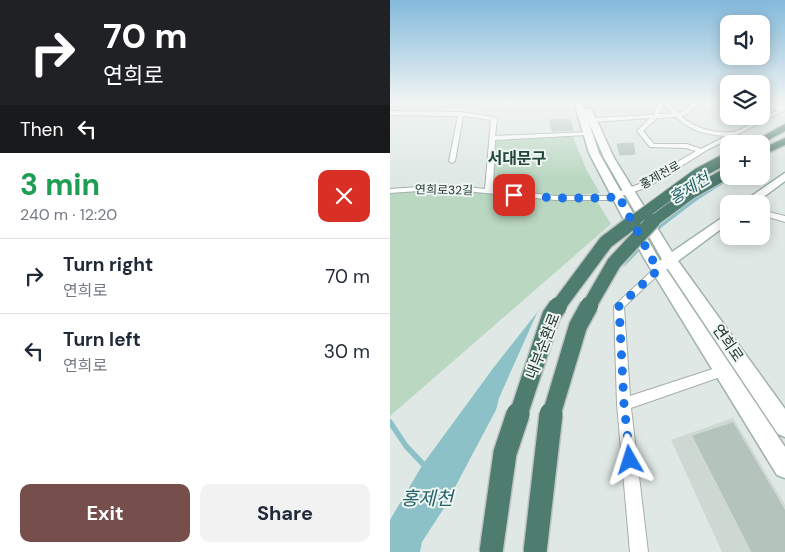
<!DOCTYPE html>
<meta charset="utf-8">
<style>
body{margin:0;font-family:"DM Sans","Noto Sans KR",sans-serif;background:#f2f2f3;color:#1f2937;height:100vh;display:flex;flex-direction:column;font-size:19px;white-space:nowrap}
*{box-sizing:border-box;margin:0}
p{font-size:16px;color:#747a83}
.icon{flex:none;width:28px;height:28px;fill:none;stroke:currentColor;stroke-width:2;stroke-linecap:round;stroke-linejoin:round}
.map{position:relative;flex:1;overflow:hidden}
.drawer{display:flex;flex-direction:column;background:#fff;width:390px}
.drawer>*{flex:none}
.guide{background:#202124;color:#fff;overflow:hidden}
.buttons{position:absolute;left:330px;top:15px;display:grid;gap:10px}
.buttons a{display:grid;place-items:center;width:50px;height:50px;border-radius:10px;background:#fff;box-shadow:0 2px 12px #0003;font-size:25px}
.pin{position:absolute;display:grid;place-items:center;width:42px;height:42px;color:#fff;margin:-21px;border-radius:10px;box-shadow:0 2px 8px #0006}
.me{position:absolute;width:55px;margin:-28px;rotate:354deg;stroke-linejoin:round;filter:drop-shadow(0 0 4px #0008)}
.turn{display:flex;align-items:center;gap:18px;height:105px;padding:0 20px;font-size:22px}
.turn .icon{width:65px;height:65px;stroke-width:2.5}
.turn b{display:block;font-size:35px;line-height:42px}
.then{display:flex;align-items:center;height:48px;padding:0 20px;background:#0003;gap:10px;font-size:19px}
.round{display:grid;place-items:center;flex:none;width:52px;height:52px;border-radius:10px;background:#f2f2f3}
.summary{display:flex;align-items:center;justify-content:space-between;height:85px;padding:0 20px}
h1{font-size:30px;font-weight:700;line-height:38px;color:#1e9e55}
.primary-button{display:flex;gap:10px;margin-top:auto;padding:10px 20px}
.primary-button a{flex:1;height:58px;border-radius:10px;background:#764f4c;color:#fff;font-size:20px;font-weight:700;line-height:58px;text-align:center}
.primary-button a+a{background:#f2f2f3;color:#1f2937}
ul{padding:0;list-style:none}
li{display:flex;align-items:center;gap:15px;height:75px;padding:0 20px;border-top:1px solid #e0e1e3}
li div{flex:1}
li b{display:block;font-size:19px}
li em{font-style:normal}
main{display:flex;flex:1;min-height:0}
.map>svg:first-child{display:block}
</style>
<main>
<section class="drawer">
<div class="guide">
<div class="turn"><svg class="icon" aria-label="right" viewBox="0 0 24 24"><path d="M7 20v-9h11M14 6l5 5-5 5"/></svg><div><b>70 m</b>연희로</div></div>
<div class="then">Then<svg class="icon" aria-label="left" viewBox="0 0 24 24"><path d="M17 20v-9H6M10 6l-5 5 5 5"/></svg></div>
</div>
<div class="summary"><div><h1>3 min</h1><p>240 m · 12:20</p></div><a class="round" style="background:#d93025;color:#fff"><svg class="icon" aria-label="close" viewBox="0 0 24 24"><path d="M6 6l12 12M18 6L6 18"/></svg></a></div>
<ul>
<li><svg class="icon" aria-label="right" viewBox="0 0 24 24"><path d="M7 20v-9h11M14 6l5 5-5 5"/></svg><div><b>Turn right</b><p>연희로</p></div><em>70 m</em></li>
<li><svg class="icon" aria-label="left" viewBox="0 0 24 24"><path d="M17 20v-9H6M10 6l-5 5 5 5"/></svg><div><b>Turn left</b><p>연희로</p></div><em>30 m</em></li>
</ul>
<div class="primary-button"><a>Exit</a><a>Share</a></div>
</section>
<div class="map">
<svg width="395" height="552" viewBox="0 0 395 552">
<rect width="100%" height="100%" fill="#dfe8e4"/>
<path fill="#ced8d3" d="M0,102H89L84,109H0Z
M343,418L395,505V552H332L281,440Z"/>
<path fill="#bad7c1" d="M182,135L197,171L210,193C175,197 136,197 102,188L106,141Z
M56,187L122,195L205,198L221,224L0,416V191Z"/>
<path fill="#8dc1c8" d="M339,176H345L306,201L272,227L116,391L54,508L32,542L30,552H0V520L33,464L104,367L172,281Z"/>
<path fill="#dfe8e4" d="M395,121V146L371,159V144H349Z
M339,148V176L299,202L262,231L236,263L225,281L199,303L118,392L104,419L109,398L147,313L171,278L257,196Z"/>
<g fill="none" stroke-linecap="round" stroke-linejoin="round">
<path stroke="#8dc1c8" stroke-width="5.5" d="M0,422L16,446L33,464"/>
</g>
<path fill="#b5c3bd" stroke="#b2c1ba" d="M180,119L183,130L162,131L160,120Z
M243,143L245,154L230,155L227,144Z
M343,423L395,511V552H362L303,436Z"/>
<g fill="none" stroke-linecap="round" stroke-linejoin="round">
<g stroke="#a3afaa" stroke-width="2">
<path id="minor" d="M270,102H278L288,113C297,111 301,102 310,102L297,114L291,116C304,128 324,134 342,132C352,131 377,115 388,110L371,107V103L395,106V110L317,150L258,187L219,200H166L56,189L0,193V189L56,185L95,189L101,120L73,116L65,161L62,163L59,161L68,116L0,115V111L71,112L104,117L107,119L105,136L198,132V134L196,135L105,140L103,189L166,196H218L252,183L306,151L296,148L260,147L247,131L260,118L202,122L199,120L202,118L263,115ZM274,103L282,113L283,114H269ZM286,117C300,131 317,135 336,136L311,149L297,144H264L253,131L267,118Z
M371,210L395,216V222L371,215Z
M268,267L271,268L273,270L271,272L234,307L240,396L332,366L336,367L338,371L336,375L241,408L258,552H240L227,404L224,306L265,268Z"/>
</g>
<g stroke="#a0b3ab" stroke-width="3">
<path id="secondary" d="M184,102H192L194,109L198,108L202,110L224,158L282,252L339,213V223L288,261L395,409V437L388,434L278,269H276L395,447V478L387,475L254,258L199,153ZM198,120L214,158L272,259L270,261L209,153Z
M395,173V181L364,204H350Z"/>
</g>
<g stroke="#bdc3c1" stroke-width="3">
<path id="trunk" d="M395,124V131L371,144H359Z
M395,138V145L371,156V149Z"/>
</g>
<use href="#minor" fill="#fff" fill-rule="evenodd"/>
<use href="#secondary" fill="#fff" fill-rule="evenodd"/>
<use href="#trunk" fill="#4e7c6f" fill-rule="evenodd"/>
<g stroke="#bdc3c1" stroke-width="13" stroke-linecap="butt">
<path id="trunk-bridge-far3" d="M242,222L309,173L339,157
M262,222L300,194L339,172"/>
</g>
<g stroke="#bdc3c1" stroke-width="17" stroke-linecap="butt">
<path id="trunk-bridge-far2" d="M167,308L216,242L244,221
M198,308L224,263L263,221"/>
</g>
<g stroke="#bdc3c1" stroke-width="21" stroke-linecap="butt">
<path id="trunk-bridge-far1" d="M128,416L161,316L168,306
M161,416L188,326L199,306"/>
</g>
<g stroke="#bdc3c1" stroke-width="26" stroke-linecap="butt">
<path id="trunk-bridge" d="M101,552L115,453L128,414
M145,552L161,414"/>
</g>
<use href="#trunk-bridge-far3" stroke="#4e7c6f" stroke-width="11"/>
<use href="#trunk-bridge-far2" stroke="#4e7c6f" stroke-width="14"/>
<use href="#trunk-bridge-far1" stroke="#4e7c6f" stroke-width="18"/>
<use href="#trunk-bridge" stroke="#4e7c6f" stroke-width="23"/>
</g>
<linearGradient id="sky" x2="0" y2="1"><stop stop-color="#83b9db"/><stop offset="0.57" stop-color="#f1f5f3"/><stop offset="1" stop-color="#f1f5f3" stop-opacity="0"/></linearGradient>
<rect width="395" height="179" fill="url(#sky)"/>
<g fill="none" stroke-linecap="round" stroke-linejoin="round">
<path stroke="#1a73e8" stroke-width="9" stroke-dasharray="0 16.2" d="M124,195L166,198H219L228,195L268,270L229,306L234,404L240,460"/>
</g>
<g text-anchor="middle" stroke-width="4" stroke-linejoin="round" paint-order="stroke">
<g font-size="12" fill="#223630" stroke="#eff6f2">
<text transform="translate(270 175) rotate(-29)" y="4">홍제천로</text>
<text transform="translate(54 190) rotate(1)" y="4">연희로32길</text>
</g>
<g font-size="15" fill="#223630" stroke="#eff6f2">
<text transform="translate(338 343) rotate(55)" y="5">연희로</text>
<text transform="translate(153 346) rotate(-69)" y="5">내부순환로</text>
</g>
<g font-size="16" font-weight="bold" fill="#21463b" stroke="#eff6f2">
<text x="127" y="164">서대문구</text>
</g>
<g font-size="16" font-style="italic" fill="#24626b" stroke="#eff6f2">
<text transform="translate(299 188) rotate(-32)" y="6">홍제천</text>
</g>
<g font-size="19" font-style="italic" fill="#24626b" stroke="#eff6f2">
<text x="37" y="505">홍제천</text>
</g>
</g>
</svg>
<div class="buttons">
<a><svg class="icon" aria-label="sound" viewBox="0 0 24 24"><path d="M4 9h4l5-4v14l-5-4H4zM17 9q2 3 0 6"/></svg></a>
<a><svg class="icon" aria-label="layers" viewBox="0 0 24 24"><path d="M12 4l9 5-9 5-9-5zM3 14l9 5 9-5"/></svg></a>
<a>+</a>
<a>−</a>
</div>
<div class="pin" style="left:124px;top:195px;background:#d93025"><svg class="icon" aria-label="arrive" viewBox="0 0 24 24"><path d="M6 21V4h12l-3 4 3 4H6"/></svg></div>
<svg class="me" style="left:240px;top:460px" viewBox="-20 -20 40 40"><path d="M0-17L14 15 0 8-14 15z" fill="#1a73e8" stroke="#fff" stroke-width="4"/></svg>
</div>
</main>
